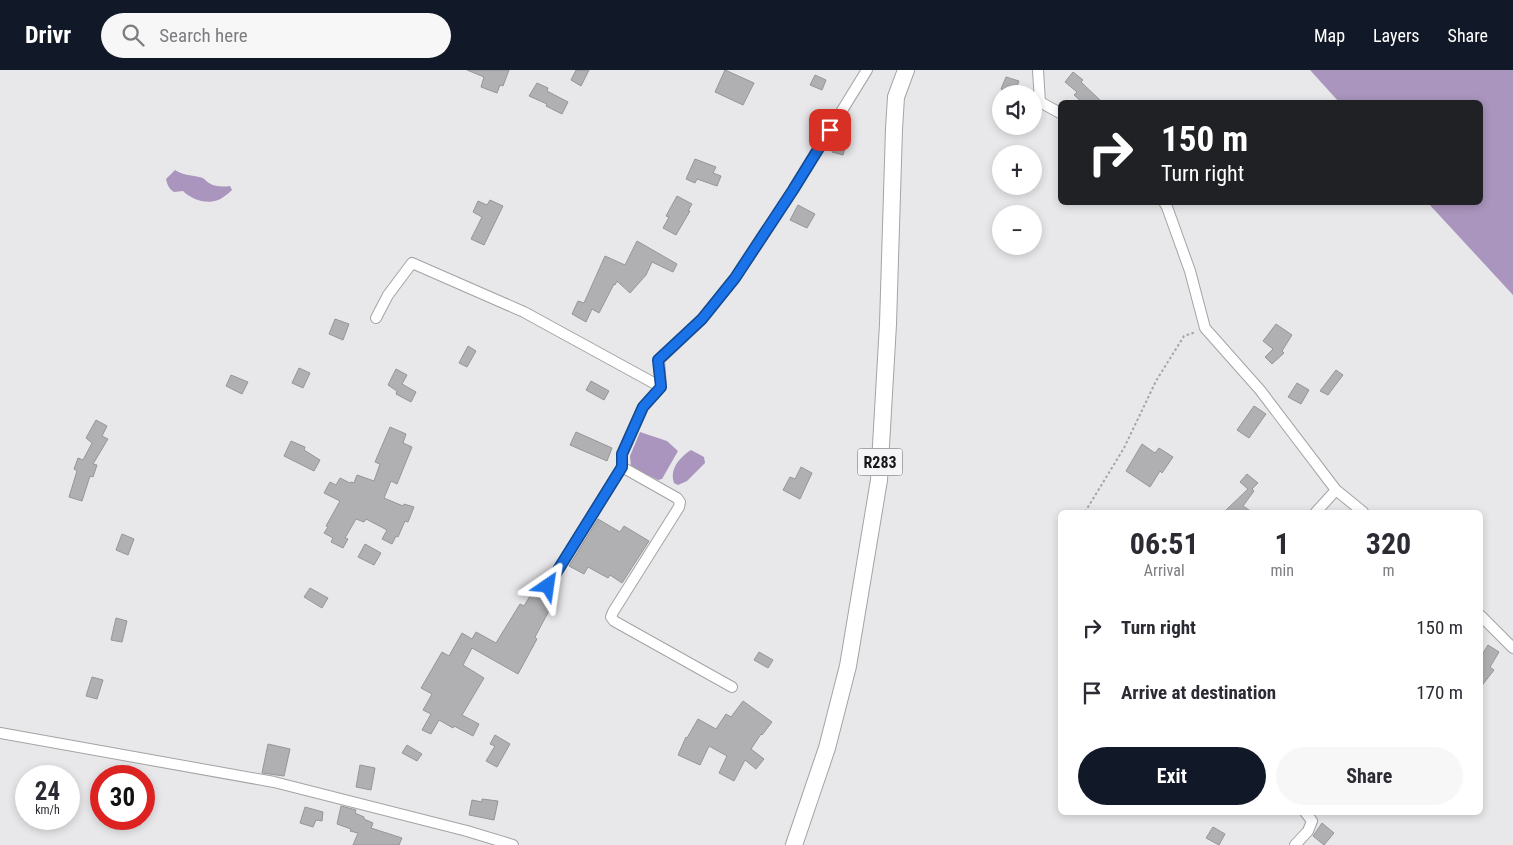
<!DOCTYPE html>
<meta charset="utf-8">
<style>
body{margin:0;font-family:"Roboto Condensed",sans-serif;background:#f7f7f7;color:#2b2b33;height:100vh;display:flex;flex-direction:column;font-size:19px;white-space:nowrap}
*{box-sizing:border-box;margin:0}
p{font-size:16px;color:#7c7c81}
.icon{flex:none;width:28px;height:28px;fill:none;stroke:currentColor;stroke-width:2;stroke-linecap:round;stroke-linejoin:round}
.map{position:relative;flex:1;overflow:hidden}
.panel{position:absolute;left:1058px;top:440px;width:425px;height:305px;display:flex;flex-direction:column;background:#fff;border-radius:8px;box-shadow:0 2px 8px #0003}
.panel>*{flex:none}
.hud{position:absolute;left:1058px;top:30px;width:425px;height:105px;border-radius:8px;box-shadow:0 2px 8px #0003;background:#202124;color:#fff;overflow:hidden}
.fabs{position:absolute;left:992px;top:15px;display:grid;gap:10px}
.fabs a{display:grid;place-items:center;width:50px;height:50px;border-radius:50%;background:#fff;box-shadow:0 2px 8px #0003;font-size:25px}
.speed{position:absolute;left:15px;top:695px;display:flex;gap:10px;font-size:25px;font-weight:700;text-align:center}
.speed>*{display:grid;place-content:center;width:65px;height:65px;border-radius:50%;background:#fff;box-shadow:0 2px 8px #0003;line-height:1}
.speed small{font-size:12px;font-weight:400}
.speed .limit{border:8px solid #d22;background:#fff;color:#111}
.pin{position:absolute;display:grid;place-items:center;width:42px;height:42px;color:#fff;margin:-21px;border-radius:10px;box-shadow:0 2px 8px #0006}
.me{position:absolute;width:55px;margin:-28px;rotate:32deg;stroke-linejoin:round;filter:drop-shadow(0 0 4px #0008)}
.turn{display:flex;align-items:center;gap:18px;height:105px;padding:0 20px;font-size:22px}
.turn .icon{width:65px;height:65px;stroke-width:2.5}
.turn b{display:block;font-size:35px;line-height:42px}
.eta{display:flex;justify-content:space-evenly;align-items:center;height:85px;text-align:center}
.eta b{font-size:30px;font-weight:700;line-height:35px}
.cta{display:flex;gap:10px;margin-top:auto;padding:10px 20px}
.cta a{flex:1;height:58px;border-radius:30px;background:#111827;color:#fff;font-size:20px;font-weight:700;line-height:58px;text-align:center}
.cta a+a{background:#f7f7f7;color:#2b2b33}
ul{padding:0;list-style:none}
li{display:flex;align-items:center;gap:15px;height:65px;padding:0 20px}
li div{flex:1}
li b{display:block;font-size:19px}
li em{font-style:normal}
header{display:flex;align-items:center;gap:30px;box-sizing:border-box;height:70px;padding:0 25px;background:#111827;color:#fff}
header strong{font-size:24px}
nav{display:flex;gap:28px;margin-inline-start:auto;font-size:18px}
.search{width:350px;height:45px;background:#f7f7f7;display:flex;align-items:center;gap:12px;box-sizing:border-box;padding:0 18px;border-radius:28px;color:#7c7c81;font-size:19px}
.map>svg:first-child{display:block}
</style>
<header>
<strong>Drivr</strong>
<div class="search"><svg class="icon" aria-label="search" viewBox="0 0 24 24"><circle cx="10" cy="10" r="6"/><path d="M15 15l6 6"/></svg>Search here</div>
<nav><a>Map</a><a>Layers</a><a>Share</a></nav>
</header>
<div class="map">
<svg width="1513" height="775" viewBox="0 0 1513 775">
<rect width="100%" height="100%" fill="#e8e7ea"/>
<path fill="#a995bd" d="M1310,0H1513V225L1428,133L1480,132V32H1339Z
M175,100C183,105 190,105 199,107C203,107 206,111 209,113C215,117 223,117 230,116L232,120C229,123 225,126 222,128C210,136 192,130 183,121L174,122C169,119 167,114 166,109Z
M640,362L667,371L678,381L662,409L658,410L631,397L630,386Z
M691,380L704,387L705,393L687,411L678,415L674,413C669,399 680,387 691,380Z"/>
<path fill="#b0afb2" stroke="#969598" d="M467,0H509L503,16L500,15L497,23L481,17L484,7Z
M576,0H589L581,16L571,10Z
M725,0L754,13L743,35L715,22Z
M1073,2L1083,10L1081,12L1102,32H1082L1074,25L1077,22L1065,12Z
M815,5L826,10L822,20L810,15Z
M1006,7L1019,11L1014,24L1001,19Z
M537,13L548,18L547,21L568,32L562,44L546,36L547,34L529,26Z
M835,69L847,72L843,85L832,82Z
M695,89L716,97L713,103L721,106L717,116L697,109L695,113L686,109Z
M677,126L692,134L688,141H690L676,165L663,158L669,147L666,146Z
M490,130L503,136L484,175L471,169L482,147L473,142L478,131L487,135Z
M798,135L815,144L807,158L790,150Z
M637,171L677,194L673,202L652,192L646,205L630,223L617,211L615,215L614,214L599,243L592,239L586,252L572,244L578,231L584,233L605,186L625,195Z
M335,249L349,254L343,270L329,264Z
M1276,254L1292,265L1282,281L1284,283L1272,294L1265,287L1273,279L1263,271Z
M468,276L476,281L467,297L459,293Z
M299,298L310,303L303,318L292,313Z
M396,299L407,305L402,314L416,322L411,332L396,324L397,321L388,315Z
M1336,300L1343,305L1328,325L1320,321Z
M231,305L248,312L242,324L226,316Z
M591,311L609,321L604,330L586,320Z
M1297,313L1309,320L1301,334L1288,327Z
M1254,336L1266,344L1249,368L1237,360Z
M96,350L107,356L102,366L108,369L93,394L97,395L93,407L90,406L82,431L69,427L77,401L74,399L78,388L83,390L92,373L86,368Z
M390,357L406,364L403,373L412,377L397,414L391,411L384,428L403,436L404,434L414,437L408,452L405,451L398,467L396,466L392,474L382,469L387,460L366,449L364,452L356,449L345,468L348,469L343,478L331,472L333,468L324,463L328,457L326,456L340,431L324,423L330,412L336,415L340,408L350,413L351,412L354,413L357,405L374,411L380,394L375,392Z
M576,362L612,378L607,391L570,375Z
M291,371L305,377L304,380L320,390L314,401L284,386Z
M1142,374L1155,383L1159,378L1173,387L1162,403L1160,401L1150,417L1126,401Z
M801,397L812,403L800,429L783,420L790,407L795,409Z
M1247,404L1258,413L1252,419L1254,421L1243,436L1252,442H1224L1248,419L1240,412Z
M598,449L620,462L624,456L649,471L622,513L610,505L608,508L588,497L584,504L569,496Z
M122,464L134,469L128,485L116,480Z
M365,474L381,483L374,495L358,487Z
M536,516L545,522L551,524L546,534L551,537L535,567L537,569L518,604L472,578L463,595L484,608L462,645L479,654L473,666L454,656L453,658L439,650L431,664L422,660L431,644L423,640L432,624L421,618L442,582L449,586L462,563L472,569L476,562L496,573L520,534L524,536Z
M310,518L328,528L322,538L304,527Z
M116,548L127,551L122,572L111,570Z
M1488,575L1499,582L1490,597L1494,600L1480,618V588Z
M759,582L773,590L768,598L754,590Z
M92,607L103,610L97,629L86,626Z
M743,631L772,652L762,665L761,664L751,679L764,689L756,699L745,690L734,711L719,703L727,686L709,676L700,695L678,685L686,667L687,668L698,649L716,659L726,644L731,647Z
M495,665L510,674L497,697L486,691L495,676L490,674Z
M268,674L290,679L284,706L262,703Z
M407,675L422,684L417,691L402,683Z
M360,695L375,698L371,720L356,717Z
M482,729L498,731L494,750L469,745L472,730L482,732Z
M341,736L356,740L355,743L364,747V749L373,753L371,758L402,768L399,775H353L358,763L350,761L351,759L337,754Z
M305,737L323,742L322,751L316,750L313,757L300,753Z
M1322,753L1334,763L1324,775L1313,766Z
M1213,757L1225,764L1219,775L1206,768Z"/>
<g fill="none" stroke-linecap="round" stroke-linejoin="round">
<g stroke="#a4a3a5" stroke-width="12">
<path id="street" d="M1038,0L1040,32L1060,43
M1164,132L1167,137L1190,201L1205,258L1260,320L1336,420L1363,442
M376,248L388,225L412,193L524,242L661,317
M622,397L677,428L680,432L679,437L613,542L611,547L614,551L732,617
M1316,442L1336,420
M548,516L622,397V384L643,337L661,317L659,290L702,249L735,208L793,120L867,0
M1480,545L1513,578
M0,663L274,712L467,761L513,775
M1295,775L1308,761L1312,751L1305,742"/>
</g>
<g stroke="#a4a3a5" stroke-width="18">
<path id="primary" d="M794,775L827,678L848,596L879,410L888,254L894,59L896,27L906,0"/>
</g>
<path stroke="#a4a3a5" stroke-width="2" stroke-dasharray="2.5 2.5" stroke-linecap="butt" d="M1085,442L1124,378L1156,311L1184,266L1196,262"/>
<use href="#street" stroke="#fff" stroke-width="10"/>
<use href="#primary" stroke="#fff" stroke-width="16"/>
</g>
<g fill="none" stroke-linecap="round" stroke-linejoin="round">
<g stroke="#114b97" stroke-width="12">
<path id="route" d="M548,516L622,397V384L643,337L661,317L658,290L702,249L735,208L793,120L830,60"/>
</g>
<use href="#route" stroke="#1a73e8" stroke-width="9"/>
</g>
<g text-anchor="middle" stroke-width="4" stroke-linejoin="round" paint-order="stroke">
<rect fill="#f5f4f7" stroke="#5a595b" stroke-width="1" x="857.5" y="378.5" width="45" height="27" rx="4"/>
<g font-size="16" font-weight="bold" fill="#171718">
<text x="880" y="398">R283</text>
</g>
</g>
</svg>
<div class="fabs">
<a><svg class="icon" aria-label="sound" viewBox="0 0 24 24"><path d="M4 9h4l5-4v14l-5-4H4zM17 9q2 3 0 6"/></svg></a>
<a>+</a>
<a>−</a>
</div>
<div class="speed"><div>24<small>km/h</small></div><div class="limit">30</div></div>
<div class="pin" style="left:830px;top:60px;background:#d93025"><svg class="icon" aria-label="arrive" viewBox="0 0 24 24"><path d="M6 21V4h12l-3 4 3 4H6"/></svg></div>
<svg class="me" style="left:548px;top:516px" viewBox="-20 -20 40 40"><path d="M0-17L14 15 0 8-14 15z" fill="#1a73e8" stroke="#fff" stroke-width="4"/></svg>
<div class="hud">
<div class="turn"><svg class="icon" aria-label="right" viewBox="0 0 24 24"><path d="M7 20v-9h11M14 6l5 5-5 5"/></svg><div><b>150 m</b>Turn right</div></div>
</div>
<section class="panel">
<div class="eta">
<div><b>06:51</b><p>Arrival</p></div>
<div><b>1</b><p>min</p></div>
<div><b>320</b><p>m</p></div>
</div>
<ul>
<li><svg class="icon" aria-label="right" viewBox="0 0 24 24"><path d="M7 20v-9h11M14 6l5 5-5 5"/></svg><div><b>Turn right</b></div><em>150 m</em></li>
<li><svg class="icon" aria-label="arrive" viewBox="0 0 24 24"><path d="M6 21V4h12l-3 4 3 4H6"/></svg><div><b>Arrive at destination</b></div><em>170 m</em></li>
</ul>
<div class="cta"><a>Exit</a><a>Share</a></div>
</section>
</div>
